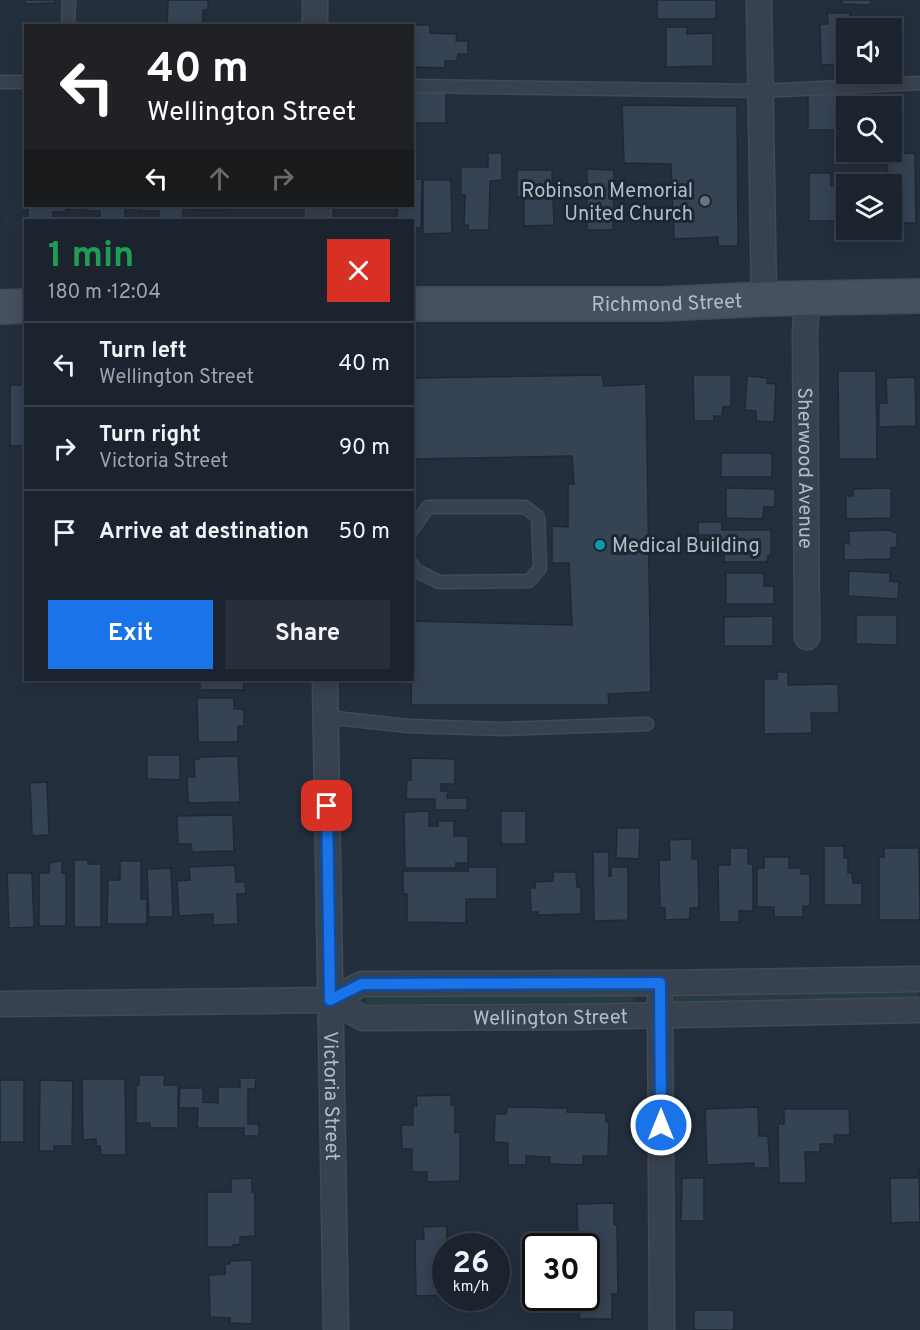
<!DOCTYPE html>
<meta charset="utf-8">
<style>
body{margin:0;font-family:Overpass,sans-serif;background:#282f3a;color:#f1f3f6;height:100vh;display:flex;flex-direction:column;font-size:22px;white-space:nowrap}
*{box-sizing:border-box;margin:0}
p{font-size:20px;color:#a0a4aa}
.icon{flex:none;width:33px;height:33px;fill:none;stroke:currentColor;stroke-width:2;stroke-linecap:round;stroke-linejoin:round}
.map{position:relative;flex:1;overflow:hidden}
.side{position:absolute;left:24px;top:219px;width:390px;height:462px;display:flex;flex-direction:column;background:#1b232e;border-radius:0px;box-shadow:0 3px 15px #0003,0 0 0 2px #39404a}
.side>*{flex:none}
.hud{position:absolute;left:24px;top:24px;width:390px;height:183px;border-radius:0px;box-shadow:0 3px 15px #0003,0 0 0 2px #39404a;background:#202124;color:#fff;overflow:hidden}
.fabs{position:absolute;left:836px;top:18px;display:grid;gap:12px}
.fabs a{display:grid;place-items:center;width:66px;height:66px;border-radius:0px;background:#1b232e;box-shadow:0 3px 15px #0003,0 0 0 2px #39404a;font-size:30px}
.speed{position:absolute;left:432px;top:1233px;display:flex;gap:12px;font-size:30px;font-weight:700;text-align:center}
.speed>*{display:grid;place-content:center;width:78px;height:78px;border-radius:50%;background:#1b232e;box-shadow:0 3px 15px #0003,0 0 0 2px #39404a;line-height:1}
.speed small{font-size:15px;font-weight:400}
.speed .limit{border:3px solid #111;border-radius:9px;background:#fff;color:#111}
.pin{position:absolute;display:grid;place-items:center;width:51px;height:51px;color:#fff;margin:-26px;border-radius:12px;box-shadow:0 3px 9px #0006}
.me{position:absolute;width:66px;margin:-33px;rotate:0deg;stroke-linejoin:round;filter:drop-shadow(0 0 4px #0008)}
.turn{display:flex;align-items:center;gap:21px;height:126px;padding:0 24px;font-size:27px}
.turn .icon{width:78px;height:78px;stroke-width:2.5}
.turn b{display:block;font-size:42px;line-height:51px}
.lanes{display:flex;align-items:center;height:57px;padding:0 24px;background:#0003;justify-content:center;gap:30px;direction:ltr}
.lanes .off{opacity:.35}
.round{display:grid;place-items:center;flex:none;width:63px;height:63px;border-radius:0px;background:#282f3a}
.headline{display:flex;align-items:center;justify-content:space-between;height:102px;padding:0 24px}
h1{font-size:36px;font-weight:700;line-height:45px;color:#1e9e55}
.button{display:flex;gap:12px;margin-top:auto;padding:12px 24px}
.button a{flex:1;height:69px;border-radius:0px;background:#1a73e8;color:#fff;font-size:24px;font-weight:700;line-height:69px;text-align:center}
.button a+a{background:#282f3a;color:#f1f3f6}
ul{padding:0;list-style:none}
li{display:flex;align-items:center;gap:18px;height:84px;padding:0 24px;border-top:2px solid #39404a}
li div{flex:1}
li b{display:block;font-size:22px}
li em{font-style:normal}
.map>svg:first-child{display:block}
</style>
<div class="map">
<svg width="920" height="1330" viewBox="0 0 920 1330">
<rect width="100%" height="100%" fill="#242f3e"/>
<path fill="#263c3f" d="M915,990L920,996L917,1003L674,1009V994Z
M622,993L636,999L629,1006L370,1004L366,1003L365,996Z"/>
<path fill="#364354" stroke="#1f2835" stroke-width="1.5" d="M25,0H55V3L25,4Z
M168,0H208V10H203V26H167Z
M657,0H716V19H657Z
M842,0H871L870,5L842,4Z
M827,13H850V21H868V28H846V64L821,65L820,24H828Z
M407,25H430V33L457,34L456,41H468V54H458L457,61H445V68L412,67V26Z
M666,27H687V34L713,33V66L666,67Z
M808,89L842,90L843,109H846V130H808Z
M446,90V123H412V91Z
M622,105L737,106L738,246H718V237L674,239L671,164L624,163Z
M488,153H502V180L490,181L489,230H468V225H464L465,195H461V167H488Z
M915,153L916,223H891V184H888L887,154Z
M587,169L614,170L613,230H587Z
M517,170H552L554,225L524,226V197H517Z
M0,173H2V220H0Z
M809,173H831V186H846V221H809Z
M412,179H422L421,228H412V220H397V206H412Z
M423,180H451L452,233L423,234Z
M32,206H71V209H66V212H53V220H28V207H32Z
M87,206H125V220H100V211H87Z
M141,206H183V220H159V211H141Z
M194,206H228V210H194Z
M838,371H876L877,459H839Z
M602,375L604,386L646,384L651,692L608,694L609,705H411L412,621L572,625L569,563H552V526L568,527V484H574L572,456L412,459V378Z
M693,375H731V407H723L722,416H714V421H694Z
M747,376L768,378L767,383L776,384L774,422L756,421V411L745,410Z
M915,377L916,426L879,427V403H887L886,378Z
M10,385H26V446H10Z
M721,453H772V477H721Z
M726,488L775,489V507H764L763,519L726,518Z
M891,488V518L846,519V496H853V489Z
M698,522H722V530H771V555L768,556L767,562H724V555H715L716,537H721L720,535H698Z
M888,530L897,533V547L891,548V559L844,560V543L849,544V531Z
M849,571L890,573V581L899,582L898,599L848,596Z
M726,573H764V586H774V604H726Z
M856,615H897V645L856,644Z
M773,616V646H724V617Z
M777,672H788V685L838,684L839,713H811L812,733L764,734V679H777Z
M200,680H244V690H200Z
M197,698H234V709H244V726H238V742H198Z
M147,755H180V780L147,779Z
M238,756L240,802L188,803L187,777H195L194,759H199V757Z
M411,758L455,759V784H441V791H448L447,798H467V810H435V799H406L407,780H411Z
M47,782L49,835L32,836L30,783Z
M429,811V826H438V821H454V836H468V863H456V868H405L404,812Z
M501,811H526V844H501Z
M233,815L234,851L192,852L191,844H178L177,816Z
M617,828H640L639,859L616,858Z
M692,839V859H698L699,908H690V919L665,920V908H660L659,860H670L669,840Z
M824,846H844V858H848V873H852L853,883H862V905H824Z
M730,848H748V864H753V911H739V922H719L718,865H730Z
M884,848H919L920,920H879V857H884Z
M593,852H609V876H611V867H628V920L594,921Z
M764,857H789V868H801V874H810V906H803V917H774V907H757V868H764Z
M74,860H88V864H101V927H74Z
M62,861V873H66V926H39V873H49L50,862Z
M120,861H141V899H147V924H107L108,880H120Z
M235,865L236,882H245L246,894H237L238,924L213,925V914L179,916L177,881L190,880L189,867Z
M468,867H497V899H466V923L407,922V894H403V871H468Z
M171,868L173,917H149L147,869Z
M553,872H576L577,887H581V914L538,915V912H531L530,888H535V882L553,881Z
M7,873H32L34,927L9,928Z
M139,1075H165L164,1085H178V1128H150V1123H136V1085H139Z
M240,1078H256L255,1089H248V1124H259V1136H244V1128H197L198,1108H179L180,1088H203V1102L218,1103V1087H240Z
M82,1079H125L126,1155H101L100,1146H96V1139L83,1140Z
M0,1080H24V1142H0Z
M40,1080L73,1081L72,1146H54V1151H39Z
M451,1095V1105H455V1133L460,1132V1181L427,1182V1172H412V1149H402L401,1125H413V1106H417L416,1096Z
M507,1107L567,1108V1112L606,1113V1122L609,1123L608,1156H583V1165L550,1164V1157L526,1156V1165H508V1143L494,1142L495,1114H506Z
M758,1107L759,1136H768L770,1168H754V1163L707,1165L705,1109Z
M784,1109H849L850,1135H834L835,1144H820V1152H805L806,1183H779L778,1124H784Z
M919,1169L920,1222L891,1223L890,1178H917Z
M252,1178V1192H255V1236L240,1237V1244L233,1245V1247H207V1192H231V1179Z
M682,1178H704V1221H681Z
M614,1203V1224L617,1226L618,1294H612V1319H579V1298H586V1246H578L577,1204Z
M447,1226L446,1295L416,1296L415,1239H424L423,1227Z
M252,1260V1324L230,1323V1318L210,1317L209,1275L225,1274V1264H230V1261Z
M694,1310H734V1330H694Z"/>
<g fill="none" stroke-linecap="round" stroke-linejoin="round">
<g stroke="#414a57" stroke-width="15">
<path id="service" d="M68,26L69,0
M0,82H26
M412,86L760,91L920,83
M412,530L428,507H525L538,517L540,568L529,581L439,582L415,570L412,564
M326,717L408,726L503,729L647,724"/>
</g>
<g stroke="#414a57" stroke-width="27">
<g id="minor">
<path d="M315,0V26"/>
<path d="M759,0L764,299"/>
<path d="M318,206L319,220"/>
<path id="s1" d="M807,298L805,332L807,637"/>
<path id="s2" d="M325,680L336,1330"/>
<path id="s3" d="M330,1000L363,1018L573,1017L920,1010"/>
<path d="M660,1001L662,1330"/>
<path d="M0,1004L330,1000L362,984L660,983L920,979"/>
</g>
</g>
<g stroke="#414a57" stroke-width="36">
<g id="secondary">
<path id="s4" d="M412,304H663L764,299L920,296"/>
<path d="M0,307L26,306"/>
</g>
</g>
<use href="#service" stroke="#38414e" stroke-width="12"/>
<use href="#minor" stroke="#38414e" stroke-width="24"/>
<use href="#secondary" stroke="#465061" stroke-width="33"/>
</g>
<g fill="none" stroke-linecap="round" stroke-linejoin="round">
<g stroke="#114b97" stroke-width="15">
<path id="route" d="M327,806L330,1000L362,984L660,983L661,1125"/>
</g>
<use href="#route" stroke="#1a73e8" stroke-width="10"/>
</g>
<circle fill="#6b7280" stroke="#1d2633" stroke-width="2" cx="705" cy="201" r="6"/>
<circle fill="#0f9aa8" stroke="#1d2633" stroke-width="2" cx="600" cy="545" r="6"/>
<g text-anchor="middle" stroke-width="6" stroke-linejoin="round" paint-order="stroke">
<g font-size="20" fill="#b4bcc9" stroke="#1d2633" text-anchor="end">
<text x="693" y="197">Robinson Memorial<tspan x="693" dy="23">United Church</tspan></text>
<text x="612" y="552" text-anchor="start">Medical Building</text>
</g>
<g font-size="20" fill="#b4bcc9" stroke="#1d2633">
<text dy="7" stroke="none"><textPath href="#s4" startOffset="255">Richmond Street</textPath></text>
<text dy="7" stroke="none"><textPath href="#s1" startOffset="170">Sherwood Avenue</textPath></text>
<text dy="7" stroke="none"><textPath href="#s3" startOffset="225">Wellington Street</textPath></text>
<text dy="7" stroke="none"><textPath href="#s2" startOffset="416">Victoria Street</textPath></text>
</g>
</g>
</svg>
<div class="fabs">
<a><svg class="icon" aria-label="sound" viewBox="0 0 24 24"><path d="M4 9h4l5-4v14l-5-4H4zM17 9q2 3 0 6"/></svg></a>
<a><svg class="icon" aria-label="search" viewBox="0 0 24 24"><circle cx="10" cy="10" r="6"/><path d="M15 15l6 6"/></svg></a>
<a><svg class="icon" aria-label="layers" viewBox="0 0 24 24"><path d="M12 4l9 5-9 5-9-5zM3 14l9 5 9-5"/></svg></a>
</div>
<div class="speed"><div>26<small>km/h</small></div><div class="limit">30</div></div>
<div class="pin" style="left:327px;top:806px;background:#d93025"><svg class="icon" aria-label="arrive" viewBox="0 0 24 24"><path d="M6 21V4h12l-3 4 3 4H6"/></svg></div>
<svg class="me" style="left:661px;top:1125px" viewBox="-20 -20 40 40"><circle r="17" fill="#1a73e8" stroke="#fff" stroke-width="3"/><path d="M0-11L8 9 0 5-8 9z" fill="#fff"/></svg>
<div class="hud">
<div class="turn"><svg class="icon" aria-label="left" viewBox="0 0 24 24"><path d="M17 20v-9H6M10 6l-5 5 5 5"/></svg><div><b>40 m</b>Wellington Street</div></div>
<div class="lanes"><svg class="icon" aria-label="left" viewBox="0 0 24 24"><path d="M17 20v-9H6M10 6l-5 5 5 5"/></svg><svg class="icon off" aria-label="ahead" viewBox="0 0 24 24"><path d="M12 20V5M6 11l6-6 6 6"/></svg><svg class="icon off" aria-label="right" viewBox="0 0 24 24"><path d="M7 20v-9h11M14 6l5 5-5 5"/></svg></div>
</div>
<section class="side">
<div class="headline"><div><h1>1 min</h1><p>180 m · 12:04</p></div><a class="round" style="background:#d93025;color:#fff"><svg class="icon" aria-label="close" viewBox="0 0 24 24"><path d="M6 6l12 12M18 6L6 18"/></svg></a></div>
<ul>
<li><svg class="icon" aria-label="left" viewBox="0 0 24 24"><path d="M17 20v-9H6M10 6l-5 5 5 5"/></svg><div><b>Turn left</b><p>Wellington Street</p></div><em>40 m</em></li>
<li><svg class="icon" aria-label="right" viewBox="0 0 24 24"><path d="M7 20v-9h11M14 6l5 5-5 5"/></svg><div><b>Turn right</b><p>Victoria Street</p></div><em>90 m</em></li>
<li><svg class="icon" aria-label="arrive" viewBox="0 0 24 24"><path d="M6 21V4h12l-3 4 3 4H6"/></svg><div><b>Arrive at destination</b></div><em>50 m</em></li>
</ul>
<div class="button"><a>Exit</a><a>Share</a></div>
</section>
</div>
